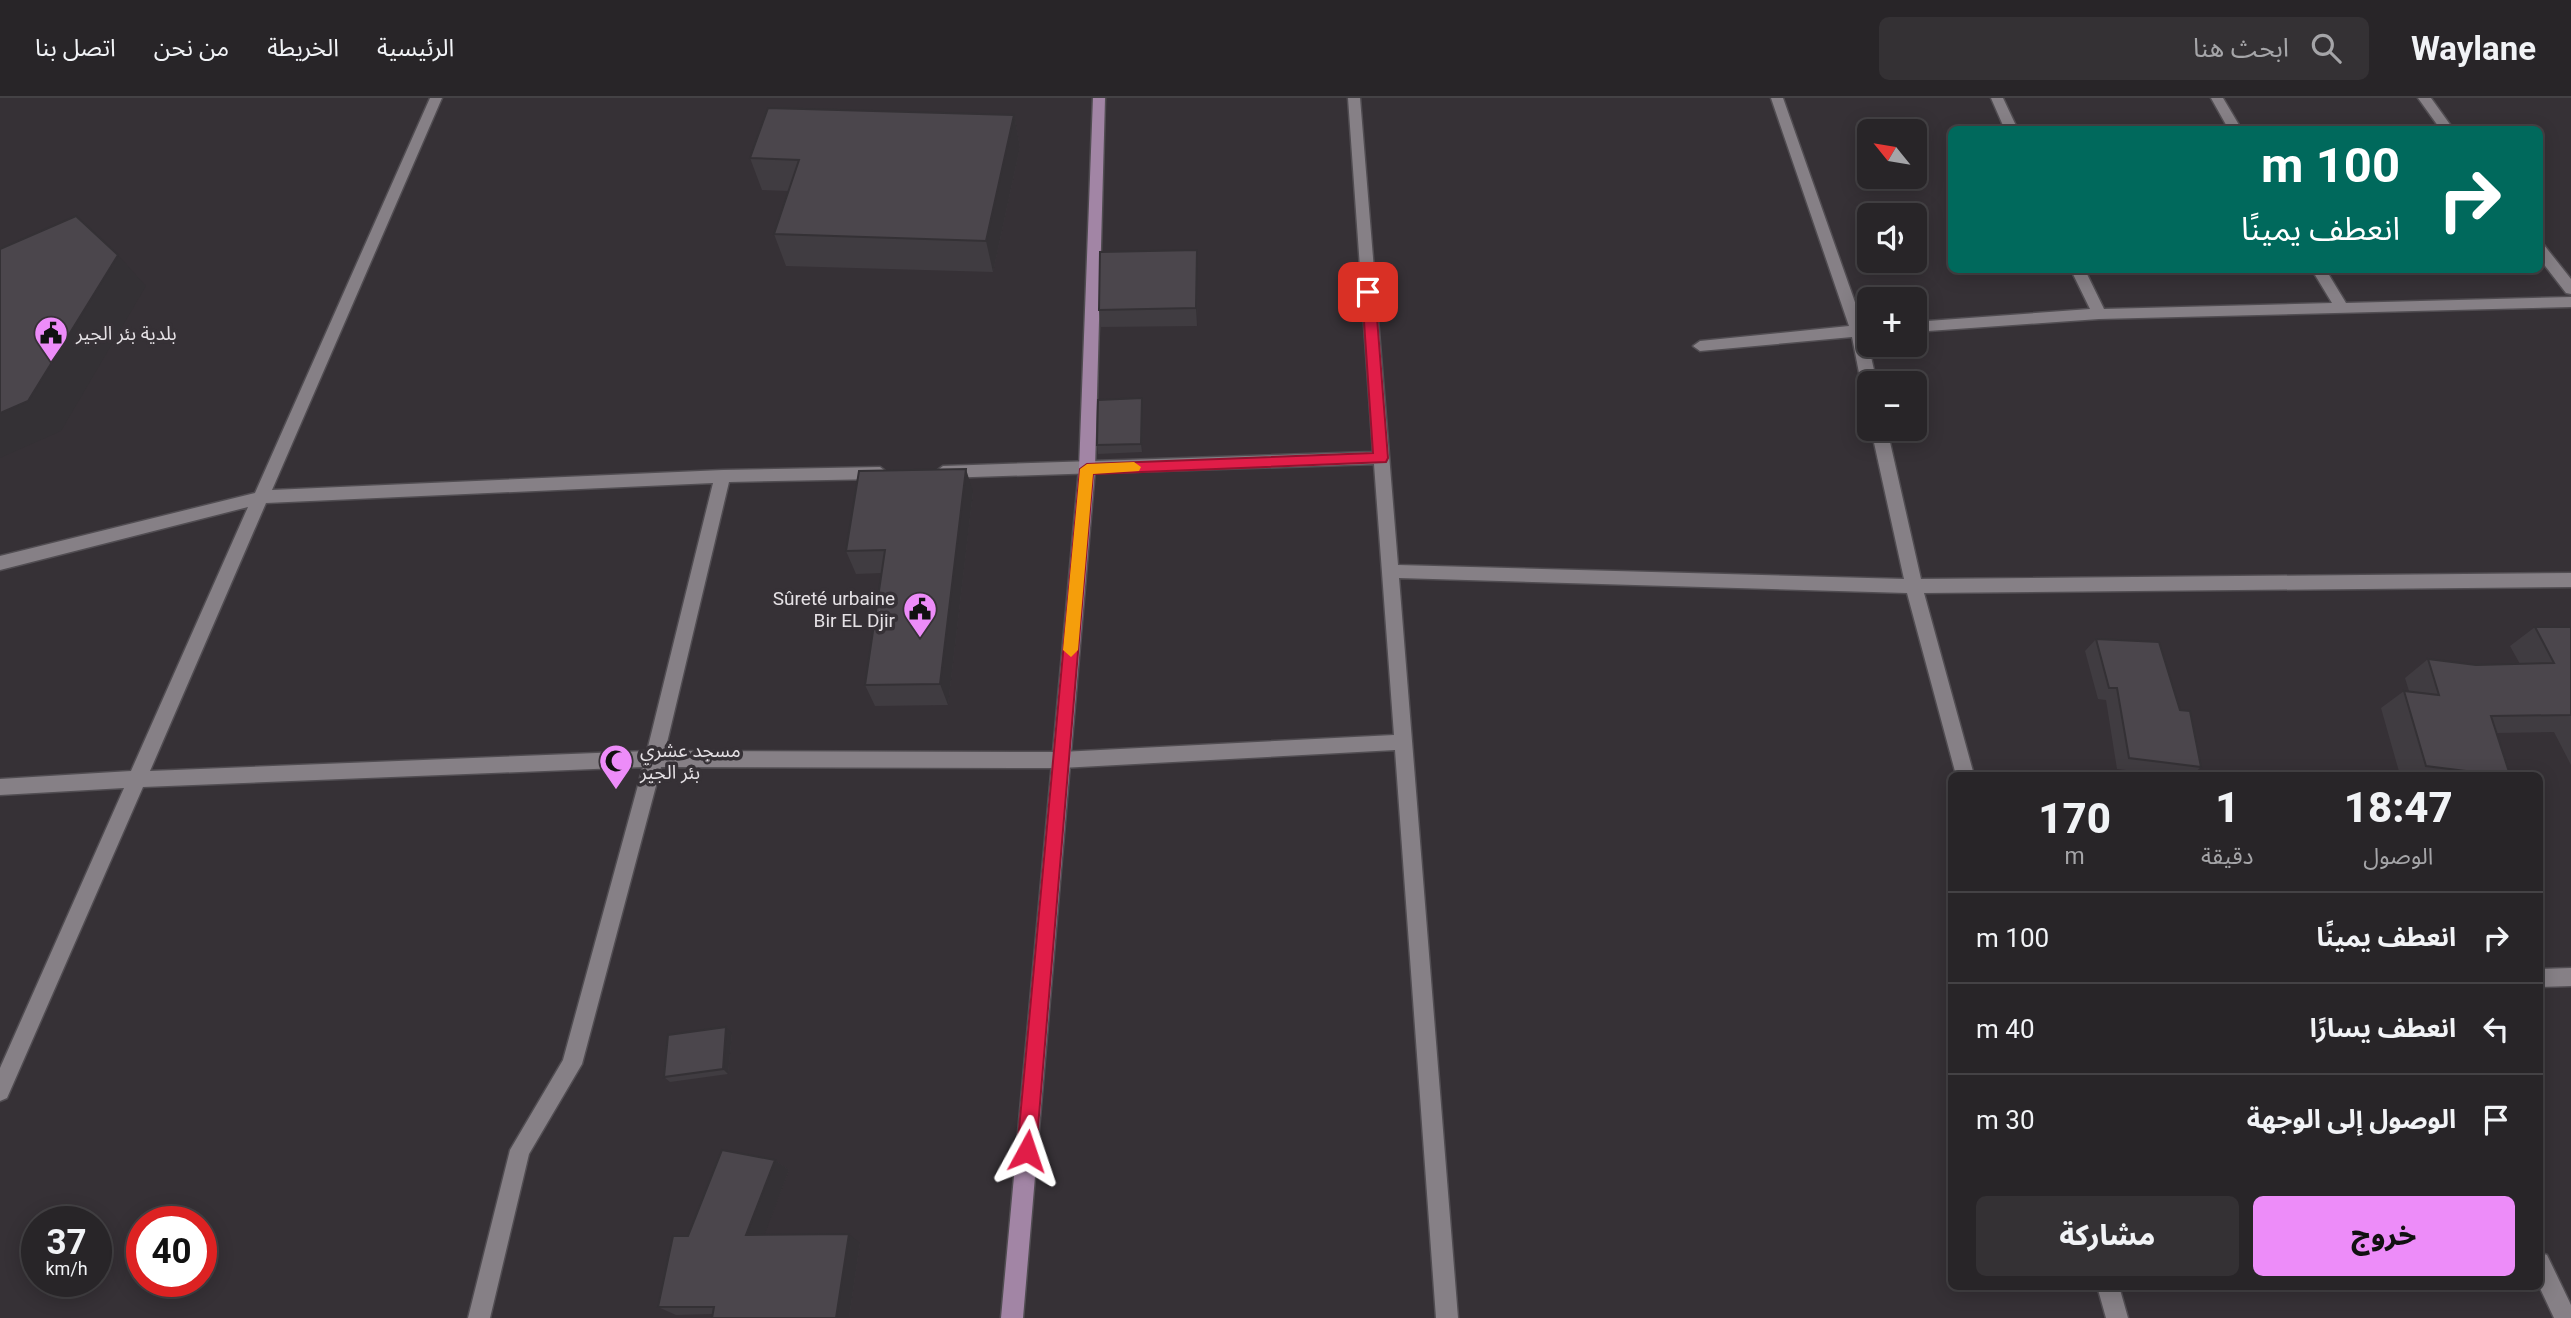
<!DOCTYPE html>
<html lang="ar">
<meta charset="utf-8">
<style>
body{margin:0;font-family:Roboto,"Noto Sans Arabic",sans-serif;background:#343134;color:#f1f3f6;direction:rtl;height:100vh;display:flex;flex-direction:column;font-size:26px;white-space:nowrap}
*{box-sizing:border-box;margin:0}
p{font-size:23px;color:#a5a5a8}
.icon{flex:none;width:38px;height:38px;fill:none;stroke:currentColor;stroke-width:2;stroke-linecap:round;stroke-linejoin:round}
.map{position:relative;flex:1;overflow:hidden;direction:ltr}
.drawer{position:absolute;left:1948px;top:674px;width:595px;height:518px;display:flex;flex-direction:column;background:#282528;border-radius:10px;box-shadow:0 4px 18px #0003,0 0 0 2px #444245;direction:rtl}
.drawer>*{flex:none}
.hud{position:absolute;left:1948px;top:28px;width:595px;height:147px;border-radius:10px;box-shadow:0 4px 18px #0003,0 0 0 2px #444245;direction:rtl;background:#00695c;color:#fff;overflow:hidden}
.needle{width:46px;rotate:300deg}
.tools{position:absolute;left:1857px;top:21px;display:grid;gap:14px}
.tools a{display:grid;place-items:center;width:70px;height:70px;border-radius:10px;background:#282528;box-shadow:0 4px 18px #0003,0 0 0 2px #444245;font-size:35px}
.speed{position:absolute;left:21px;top:1108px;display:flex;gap:14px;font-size:35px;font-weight:700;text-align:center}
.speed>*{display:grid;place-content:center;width:91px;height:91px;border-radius:50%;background:#282528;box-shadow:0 4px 18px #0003,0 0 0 2px #444245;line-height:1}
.speed small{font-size:18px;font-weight:400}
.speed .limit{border:10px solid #d22;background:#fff;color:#111}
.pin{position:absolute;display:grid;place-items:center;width:60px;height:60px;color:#fff;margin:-30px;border-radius:14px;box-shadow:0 4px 10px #0006}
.me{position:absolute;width:77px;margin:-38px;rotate:5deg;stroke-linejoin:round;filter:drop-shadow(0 0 5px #0008)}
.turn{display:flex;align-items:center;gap:24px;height:147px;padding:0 28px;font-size:32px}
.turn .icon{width:91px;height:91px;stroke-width:2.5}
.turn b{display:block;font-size:49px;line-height:60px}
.eta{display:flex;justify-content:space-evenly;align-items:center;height:119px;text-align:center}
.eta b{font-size:42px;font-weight:800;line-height:49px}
.button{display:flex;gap:14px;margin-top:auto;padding:14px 28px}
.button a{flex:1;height:80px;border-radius:10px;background:#ed8cf9;color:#111;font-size:28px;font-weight:800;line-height:80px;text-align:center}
.button a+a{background:#343134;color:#f1f3f6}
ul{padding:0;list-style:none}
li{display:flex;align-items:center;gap:21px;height:91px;padding:0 28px;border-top:2px solid #444245}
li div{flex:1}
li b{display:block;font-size:26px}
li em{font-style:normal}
header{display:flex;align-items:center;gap:42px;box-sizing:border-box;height:98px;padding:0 35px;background:#282528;border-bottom:2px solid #444245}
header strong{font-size:33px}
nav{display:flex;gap:38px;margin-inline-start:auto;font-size:24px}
.search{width:490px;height:63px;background:#343134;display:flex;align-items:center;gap:18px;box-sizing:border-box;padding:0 24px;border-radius:10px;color:#a5a5a8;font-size:26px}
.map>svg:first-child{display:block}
</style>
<header>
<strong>Waylane</strong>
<div class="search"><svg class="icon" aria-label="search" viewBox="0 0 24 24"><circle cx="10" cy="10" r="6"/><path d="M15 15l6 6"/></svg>ابحث هنا</div>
<nav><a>الرئيسية</a><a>الخريطة</a><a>من نحن</a><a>اتصل بنا</a></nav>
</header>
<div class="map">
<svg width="2571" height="1220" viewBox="0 0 2571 1220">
<rect width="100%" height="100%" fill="#363136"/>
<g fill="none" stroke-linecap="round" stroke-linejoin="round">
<g stroke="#514d52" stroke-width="3">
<path id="street" d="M430,0H442L272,392L723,372L880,369L888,375L880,381L729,384L665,653L1061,654L1394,637L1374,366L943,380L935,374L943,368L1373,354L1348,0H1360L1398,467L1904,481L1871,331H1887L1921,481L2571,475V489L1924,495L1974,677H1956L1907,495L1399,480L1458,1220H1436L1395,652L1061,670L661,669L582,966L529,1056L490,1220H468L510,1052L563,962L643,669L143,689L7,1000L0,1003V970L124,690L0,697V681L131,673L248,409L0,472V458L255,395ZM713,385L647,653L150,673L266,405Z
M1771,0H1783L1863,227H1869V237H1866L1877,285H1869V291L1861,285L1852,239L1700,253L1693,248L1700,243L1849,228Z
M1991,0H2003L2018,32H2005Z
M2211,0H2223L2242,32H2229Z
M2418,0H2431L2454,32H2441Z
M2539,145L2544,147L2571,181V196L2566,195L2539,160Z
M2071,172H2085L2104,211L2332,205L2312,172H2326L2346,205L2571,199V209L2099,221L1914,234V224L2090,211Z
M2571,870V888L2539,889V871Z
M2539,1154L2547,1157L2571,1207V1220H2554L2539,1188Z
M2097,1188H2119L2128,1220H2106Z"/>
</g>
<g stroke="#514d52" stroke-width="3">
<path id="secondary" d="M1093,0H1105L1095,371L1023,1220H1001L1079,371Z"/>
</g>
<use href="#street" fill="#868086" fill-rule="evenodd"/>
<use href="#secondary" fill="#a285a5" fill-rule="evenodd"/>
</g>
<path fill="#403c41" d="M1014,17L1020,49L993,174L786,168L774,136L789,93L762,92L750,60Z
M1197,152L1198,170L1197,228L1101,229L1099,212Z
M1143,309L1142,354L1098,356L1097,347Z
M973,394L948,607L875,608L865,587L882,475L856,476L846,453Z
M2535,529H2571V667L2554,634L2497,635L2510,677H2400L2381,610L2404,593H2409L2405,580L2428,561L2476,567L2520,566L2510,548Z
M2096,541L2180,612L2201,669L2192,677H2168L2117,671L2106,602L2098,601L2085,553Z
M732,935L728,976L670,984L664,979Z
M775,1062L789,1072L764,1137L860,1145L849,1220H712L713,1216L676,1217L658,1209L688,1138Z"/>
<path fill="#343135" d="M1014,17L1020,49L993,174L986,143Z
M1197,152L1198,170L1197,228L1196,210Z
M118,157L146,188L61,333L0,360V315Z
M1142,300L1143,309L1142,354L1141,346Z
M966,371L973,394L948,607L940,586Z
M726,929L732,935L728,976L723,971Z
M775,1062L789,1072L761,1146L746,1137Z
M849,1136L860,1145L849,1220H836Z"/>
<path fill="#4b464c" stroke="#343135" stroke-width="2" d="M768,10L1014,17L986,143L774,136L799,62L750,60Z
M76,118L118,157L28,303L0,315V151Z
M1197,152L1196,210L1099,212L1100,154Z
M1142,300L1141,346L1097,347L1098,302Z
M966,371L940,586L865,587L885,452L846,453L859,373Z
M2535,529H2571V617L2491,618L2510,677H2498L2426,668L2404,593L2439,597L2428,561L2476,567L2554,565Z
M2096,541L2159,544L2180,612L2190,613L2201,669L2129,660L2117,590H2109Z
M726,929L723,971L664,979L668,937Z
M722,1052L775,1062L746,1137L849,1136L836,1220H712L714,1209H658L673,1138H688Z"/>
<path fill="#e11d48" stroke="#92132f" stroke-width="2" d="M1368,189L1375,194L1388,360L1386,364L1093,376L1036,1053L1034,1059L1027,1062L1020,1059L1017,1053L1080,371L1087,366L1373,355L1362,194Z"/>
<path fill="#f59e0b" d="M1134,364L1141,369L1139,373L1093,376L1078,552L1071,559L1063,552L1080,371L1087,366Z"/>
<defs>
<g id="civic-pin" transform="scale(1.75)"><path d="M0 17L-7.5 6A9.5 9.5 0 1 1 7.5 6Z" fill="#ed8cf9" stroke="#363136"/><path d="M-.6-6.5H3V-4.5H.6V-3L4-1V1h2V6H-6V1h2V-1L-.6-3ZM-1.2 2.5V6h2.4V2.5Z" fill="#111"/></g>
<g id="mosque-pin" transform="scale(1.75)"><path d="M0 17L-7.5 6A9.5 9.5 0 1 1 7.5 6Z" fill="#ed8cf9" stroke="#363136"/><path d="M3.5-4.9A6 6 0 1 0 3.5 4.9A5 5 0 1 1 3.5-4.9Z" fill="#111"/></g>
</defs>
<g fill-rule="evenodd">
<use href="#civic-pin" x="51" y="235"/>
<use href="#civic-pin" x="920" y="511"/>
<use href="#mosque-pin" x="616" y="663"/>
</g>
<g text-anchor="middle" stroke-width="7" stroke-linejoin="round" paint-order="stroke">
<g font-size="19" fill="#e5e1e5" stroke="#363136" text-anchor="start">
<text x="76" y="242">بلدية بئر الجير</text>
<text x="895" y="507" text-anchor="end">Sûreté urbaine<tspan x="895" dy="22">Bir EL Djir</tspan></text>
<text x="640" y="659">مسجد عشري<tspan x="640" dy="22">بئر الجير</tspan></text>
</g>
</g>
</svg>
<div class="tools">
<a><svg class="needle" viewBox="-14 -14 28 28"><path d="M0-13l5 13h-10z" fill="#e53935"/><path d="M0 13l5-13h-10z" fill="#a5a5a8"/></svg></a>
<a><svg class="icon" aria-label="sound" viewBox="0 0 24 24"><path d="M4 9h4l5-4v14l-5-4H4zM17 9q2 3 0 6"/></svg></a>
<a>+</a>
<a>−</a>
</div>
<div class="speed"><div>37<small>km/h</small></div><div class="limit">40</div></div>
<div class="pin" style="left:1368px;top:194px;background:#d93025"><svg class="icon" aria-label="arrive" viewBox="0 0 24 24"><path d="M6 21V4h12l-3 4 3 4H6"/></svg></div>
<svg class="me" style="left:1027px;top:1053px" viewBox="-20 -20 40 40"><path d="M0-17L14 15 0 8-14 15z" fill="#e11d48" stroke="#fff" stroke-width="4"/></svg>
<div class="hud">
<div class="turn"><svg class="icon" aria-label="right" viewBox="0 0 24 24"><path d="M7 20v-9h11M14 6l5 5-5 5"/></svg><div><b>100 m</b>انعطف يمينًا</div></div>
</div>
<section class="drawer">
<div class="eta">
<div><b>18:47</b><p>الوصول</p></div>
<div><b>1</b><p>دقيقة</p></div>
<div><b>170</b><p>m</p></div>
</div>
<ul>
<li><svg class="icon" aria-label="right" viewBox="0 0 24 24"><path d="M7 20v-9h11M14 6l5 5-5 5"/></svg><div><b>انعطف يمينًا</b></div><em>100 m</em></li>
<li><svg class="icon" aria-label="left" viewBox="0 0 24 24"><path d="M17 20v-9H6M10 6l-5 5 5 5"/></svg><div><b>انعطف يسارًا</b></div><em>40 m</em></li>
<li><svg class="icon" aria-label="arrive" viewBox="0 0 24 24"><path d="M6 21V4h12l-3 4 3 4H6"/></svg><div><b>الوصول إلى الوجهة</b></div><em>30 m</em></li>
</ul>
<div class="button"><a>خروج</a><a>مشاركة</a></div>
</section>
</div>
